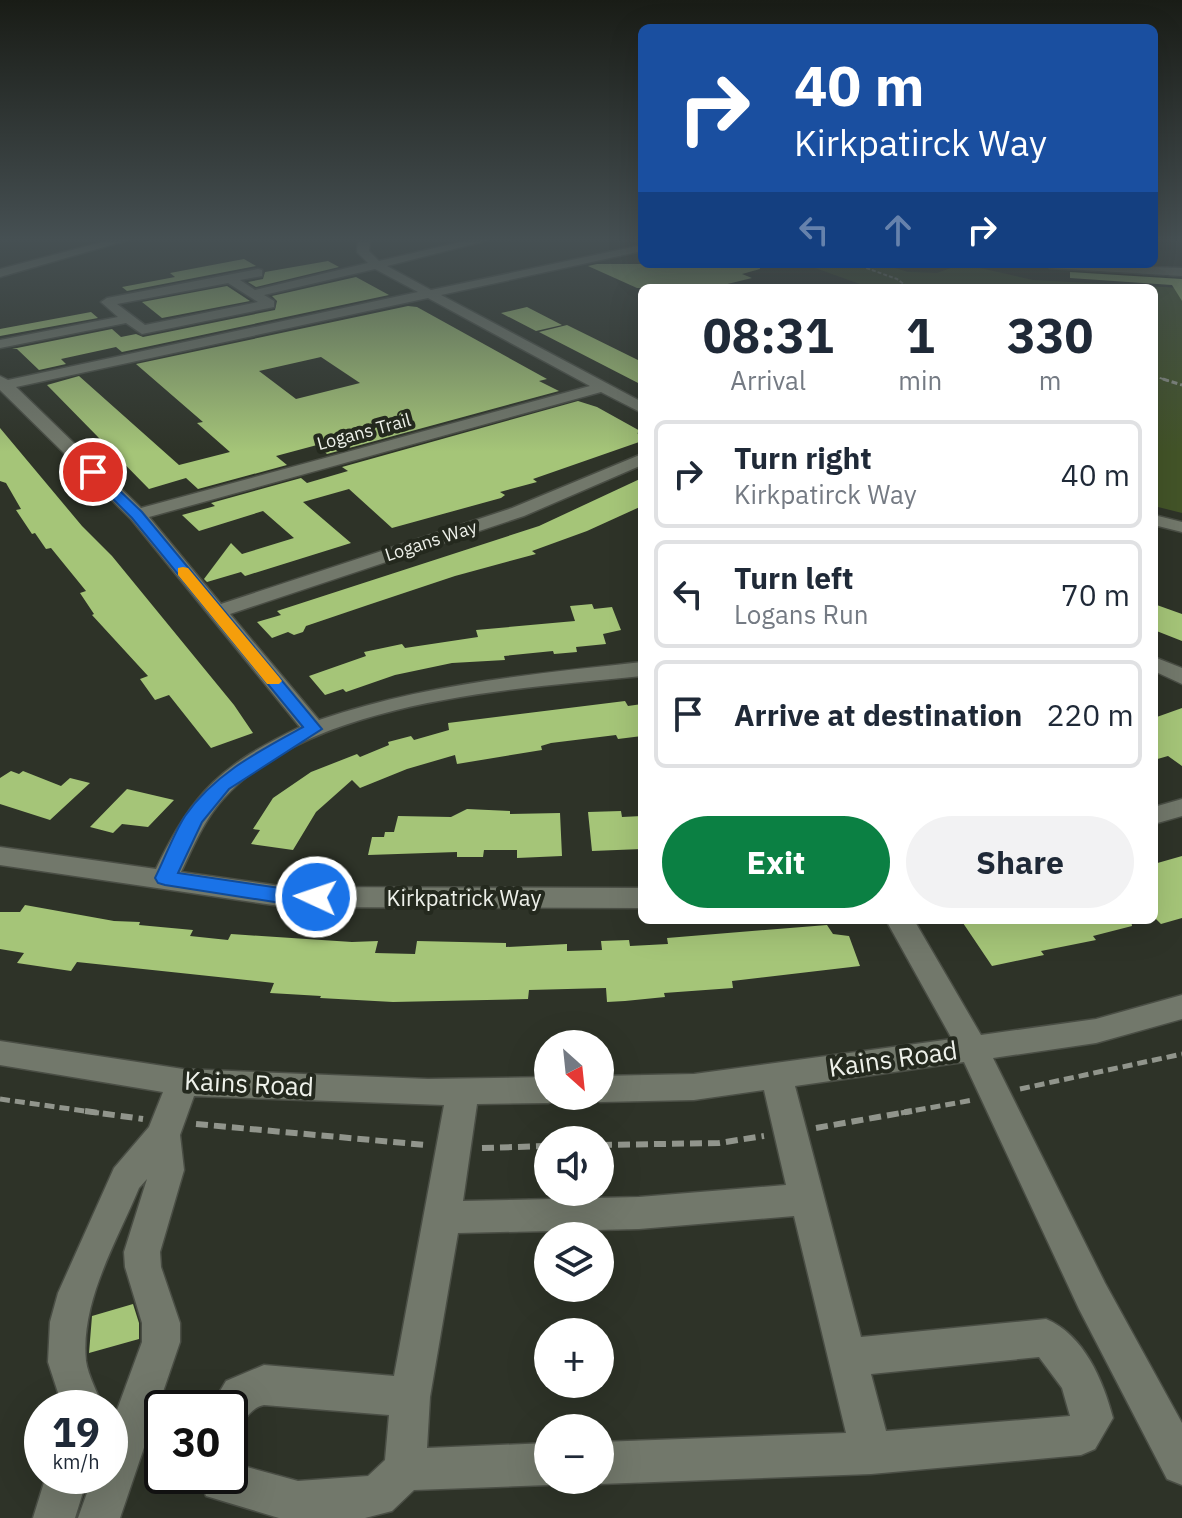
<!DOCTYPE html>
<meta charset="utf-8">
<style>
body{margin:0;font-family:"IBM Plex Sans",sans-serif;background:#f2f2f3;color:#1f2937;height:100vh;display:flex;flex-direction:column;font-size:30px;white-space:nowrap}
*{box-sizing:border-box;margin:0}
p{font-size:26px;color:#747a83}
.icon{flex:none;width:44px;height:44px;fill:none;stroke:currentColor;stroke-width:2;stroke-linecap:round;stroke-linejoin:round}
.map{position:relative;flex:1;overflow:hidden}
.panel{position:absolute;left:638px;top:284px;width:520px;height:640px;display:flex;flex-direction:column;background:#fff;border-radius:12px;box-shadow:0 8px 32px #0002}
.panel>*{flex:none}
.hud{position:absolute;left:638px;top:24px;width:520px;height:244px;border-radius:12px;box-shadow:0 8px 32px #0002;background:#1a4fa0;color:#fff;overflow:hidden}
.needle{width:52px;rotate:153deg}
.fabs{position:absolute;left:534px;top:1030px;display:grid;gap:16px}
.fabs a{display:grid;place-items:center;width:80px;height:80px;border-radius:50%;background:#fff;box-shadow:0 8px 32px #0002;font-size:40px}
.speed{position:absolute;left:24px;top:1390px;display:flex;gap:16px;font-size:40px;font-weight:700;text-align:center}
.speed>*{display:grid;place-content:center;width:104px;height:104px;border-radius:50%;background:#fff;box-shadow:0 8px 32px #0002;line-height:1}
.speed small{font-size:20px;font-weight:400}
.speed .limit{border:4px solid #111;border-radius:12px;background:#fff;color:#111}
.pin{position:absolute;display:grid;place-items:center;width:68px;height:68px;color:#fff;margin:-34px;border:4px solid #fff;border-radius:50%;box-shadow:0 2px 8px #0007}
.me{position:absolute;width:88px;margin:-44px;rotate:273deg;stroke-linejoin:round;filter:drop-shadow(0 0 6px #0008)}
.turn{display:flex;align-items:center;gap:28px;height:168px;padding:0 24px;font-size:36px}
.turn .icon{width:104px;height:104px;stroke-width:2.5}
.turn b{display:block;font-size:56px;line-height:68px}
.lanes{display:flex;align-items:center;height:76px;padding:0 24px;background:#0003;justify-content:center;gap:40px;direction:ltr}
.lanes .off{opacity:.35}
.eta{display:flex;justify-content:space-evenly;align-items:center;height:136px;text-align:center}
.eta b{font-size:48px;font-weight:800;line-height:56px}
.cta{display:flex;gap:16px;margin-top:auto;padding:16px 24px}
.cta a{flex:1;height:92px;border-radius:48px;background:#0b8043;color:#fff;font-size:32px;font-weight:800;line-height:92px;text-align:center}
.cta a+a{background:#f2f2f3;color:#1f2937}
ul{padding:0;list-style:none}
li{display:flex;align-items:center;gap:24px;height:108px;margin:0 16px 12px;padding:0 8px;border:4px solid #e0e1e3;border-radius:12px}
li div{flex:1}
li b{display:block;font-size:30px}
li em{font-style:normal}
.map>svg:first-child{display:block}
</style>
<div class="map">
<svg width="1182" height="1518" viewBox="0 0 1182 1518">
<rect width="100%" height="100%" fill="#2e3328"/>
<path fill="#435428" d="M804,264H882L908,272L937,273L962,264L1033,280L1182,288V513L1154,506V288H871Z"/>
<path fill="#a5c578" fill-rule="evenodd" d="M244,259L256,266L127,291L122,287L175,277L170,273Z
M328,261L339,267L256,287L248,282L263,279L265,272Z
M597,264H759L760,269L742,274L752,278L711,288H637L588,266Z
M1070,272L1182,279V301L1172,285L1070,278Z
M356,277L389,295L122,352L116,347L61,359L66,364L39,370L17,349H12L112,329L121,337L136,334L143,337L275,310L277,301L272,296Z
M227,286L250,301L162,318L142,302Z
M408,306L417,307L547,379L539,381L559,391L327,454L317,445L276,456L287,465L198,489L186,478L149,489L47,385L79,376L179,465L230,452L197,423L203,422L136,364ZM321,357L360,383L296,399L259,371Z
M527,307L562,325L536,331L501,313Z
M91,312L98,318L0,336V329Z
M567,325L642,362V385L539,332Z
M578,401L597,407L642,432L637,433L642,436V441L533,479L537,482L500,492L505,495L501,498L392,528L349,489L303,502L351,543L245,576L241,572L207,582L204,579L231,543L242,554L294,538L263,511L199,531L182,515L215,506L211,503L301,478L307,483L348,471L342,467Z
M0,428L82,526L112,556L234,705L253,733L211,748L169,695L155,700L140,679L148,676L92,615L94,614L80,593L86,591L51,548L46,549L35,533L32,534L16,510L21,509L6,483L0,481Z
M642,478V506L587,531L532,551L536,554L455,576L368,605L306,626L303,632L294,635L288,632L272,638L257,622L281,615L277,611L539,526Z
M592,604L594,609L612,607L621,630L603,634L606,644L576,647L577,652L554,654L553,651L504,656L505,660L452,663L395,675L346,692L343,689L325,695L309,676L366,656L364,652L402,644L405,648L478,637L476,630L575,621L570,606Z
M1154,604L1182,614V641L1154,630Z
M625,701L628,706L642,704V736L618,739L616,735L551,743L541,746L542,750L457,764L455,755L407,769L360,788L352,780L316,812L293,850L251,844L260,830L253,829L273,798L311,772L357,754L360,757L389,745L388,742L411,736L414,740L449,730L448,723Z
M1182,708V766L1168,756L1154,760V718Z
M11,771L19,774L23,771L61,786L70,778L90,783L50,820L0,804V778Z
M127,789L174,800L148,827L122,824L113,833L90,827Z
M467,809L510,811V814L560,813L562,856L517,858V850H484L483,857H457V852L368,855L372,837H384L385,832H394L398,816L451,817Z
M621,811L622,817L642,816V849L592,851L588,812Z
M1182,856V918L1161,924L1154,917V864Z
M25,905L114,921L140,922L139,925L193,930L190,936L228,940L231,934L352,942L378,941L375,953L415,954L417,941L506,943V947L567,944V951L602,950L601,941L629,940L630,946L668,944L667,938L827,925L833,934L849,936L860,966L732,981L733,988L664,993L665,997L625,1001L607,1002L606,988L529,990L528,999L393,1002L320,998L321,996L270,993L274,983L77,962L71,971L17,963L24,953L0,949V912H20Z
M961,920H1131L1132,926L1093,936L1096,940L1041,951L1044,955L992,966Z
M133,1304L139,1323V1339L89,1353L92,1316Z"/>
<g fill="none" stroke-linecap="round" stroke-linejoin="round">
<g stroke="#4a4e45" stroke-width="3">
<path id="minor" d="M110,240H128L0,277V269Z
M358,240H370L369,251L379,261L469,240H489L387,266L431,290L642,245V251L441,295L642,402V413L601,392L149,517L221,604L512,508L642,454V465L524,516L230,614L319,720C423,684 533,674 642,662V676C517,689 312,699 223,799C204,820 193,847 181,872L287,887L642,888V908L287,907L0,865V847L156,869C194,790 222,765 300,727L131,519L0,390V376L8,380L418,292L375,269L264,295L274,301V307L142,334L126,323L0,348V340L118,317L101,302L107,298L258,269L262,270V276L240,280L255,290L368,263L357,252ZM228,283L258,302L145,325L117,304ZM428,298L590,386L141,508L16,387Z
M1044,264L1182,268V276L1050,268Z
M1154,515L1182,522V532L1154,525Z
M1154,657L1182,668V684L1154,671Z
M1182,799V816L1154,824V807Z
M886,920H914L981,1035L1096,1019L1182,995V1019L1096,1043L993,1058L1105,1283L1182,1423V1485L1167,1479L1079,1309L964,1062L795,1086L861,1337L1046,1319C1084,1335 1103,1380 1113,1418L1095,1449L1081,1455L871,1474L600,1484L591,1480H600V1442L846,1433L794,1216L639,1229L458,1233L430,1397L427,1448L548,1443V1480H559L548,1485L414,1490L392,1511L365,1518H279L206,1496L199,1476H230V1459L236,1464L298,1481L368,1476L385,1460L389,1415L264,1405C249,1408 246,1423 230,1429V1408H210L226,1381L264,1365L394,1376L444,1105L194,1096L180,1135L184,1170L160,1252L161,1267L180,1323V1342L120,1518H78L93,1476H110V1429L142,1342V1323L125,1267L124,1252L147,1179L139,1188C117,1241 80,1302 86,1361C88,1376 98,1393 103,1408H63L48,1362L50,1322L58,1293L114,1168L149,1127L163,1092L0,1065V1041L183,1069L428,1079L548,1077V1096H561L559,1099L548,1103L477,1104L463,1201L639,1197L786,1185L764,1090L694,1100L600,1102L587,1096H600V1076L694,1074L952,1039ZM1039,1357L1062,1388L1070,1416L886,1431L871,1374Z
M46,1476H88L75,1518H33Z"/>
</g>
<path stroke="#91958c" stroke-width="2" stroke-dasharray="4 2" stroke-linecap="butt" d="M855,264L897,279L909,288
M1154,376L1169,381"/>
<path stroke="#91958c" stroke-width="3" stroke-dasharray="6 3" stroke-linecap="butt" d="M1163,379L1182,385"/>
<path stroke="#91958c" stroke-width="5" stroke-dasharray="10 5" stroke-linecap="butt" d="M1020,1089L1182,1054
M0,1099L99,1113
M901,1113L973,1100"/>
<path stroke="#91958c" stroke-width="6" stroke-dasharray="12 6" stroke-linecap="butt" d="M85,1111L143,1119
M196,1124L426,1145
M816,1128L912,1111
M600,1145L719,1143L764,1136
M482,1148L548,1146"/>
<use href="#minor" fill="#72786b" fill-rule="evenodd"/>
</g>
<linearGradient id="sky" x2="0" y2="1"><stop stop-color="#191c16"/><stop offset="0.53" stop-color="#465053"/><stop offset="1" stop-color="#465053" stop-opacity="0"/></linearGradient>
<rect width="1182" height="452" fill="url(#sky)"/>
<path fill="#1a73e8" stroke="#114b97" stroke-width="2" d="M88,469H97L142,512L322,729L229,789L202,822L178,873L287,889L323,892L326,897L323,902L287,904L165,885L158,883L155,878C165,858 173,835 185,816C214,774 259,751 303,727L132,518L88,474Z"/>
<path fill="#f59e0b" d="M183,567L188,568L279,677L282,681L279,684H267L178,575V568Z"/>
<g text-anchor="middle" stroke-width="8" stroke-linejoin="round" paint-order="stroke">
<g font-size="18" fill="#eef1ea" stroke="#24291e">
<text transform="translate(364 432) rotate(-15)" y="6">Logans Trail</text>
<text transform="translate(431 541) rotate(-18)" y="6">Logans Way</text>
</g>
<g font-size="22" fill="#eef1ea" stroke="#24291e">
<text x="464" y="906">Kirkpatrick Way</text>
</g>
<g font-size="26" fill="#eef1ea" stroke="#24291e">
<text transform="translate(893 1059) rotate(-8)" y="9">Kains Road</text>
<text transform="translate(249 1084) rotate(3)" y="9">Kains Road</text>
</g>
</g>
</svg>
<div class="fabs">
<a><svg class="needle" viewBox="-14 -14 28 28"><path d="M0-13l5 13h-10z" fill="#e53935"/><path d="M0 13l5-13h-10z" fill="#747a83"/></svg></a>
<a><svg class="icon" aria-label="sound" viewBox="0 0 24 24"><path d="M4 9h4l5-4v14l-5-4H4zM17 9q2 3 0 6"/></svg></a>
<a><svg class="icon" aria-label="layers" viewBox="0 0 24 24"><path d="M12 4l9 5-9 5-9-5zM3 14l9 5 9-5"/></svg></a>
<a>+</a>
<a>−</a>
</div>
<div class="speed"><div>19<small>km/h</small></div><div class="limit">30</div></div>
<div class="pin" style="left:93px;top:472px;background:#d93025"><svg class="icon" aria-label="arrive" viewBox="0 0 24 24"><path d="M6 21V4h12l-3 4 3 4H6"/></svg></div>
<svg class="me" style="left:316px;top:897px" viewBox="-20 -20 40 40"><circle r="17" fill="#1a73e8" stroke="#fff" stroke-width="3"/><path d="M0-11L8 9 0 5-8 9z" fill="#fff"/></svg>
<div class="hud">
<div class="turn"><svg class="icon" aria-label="right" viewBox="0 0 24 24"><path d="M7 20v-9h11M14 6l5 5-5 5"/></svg><div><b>40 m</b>Kirkpatirck Way</div></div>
<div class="lanes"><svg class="icon off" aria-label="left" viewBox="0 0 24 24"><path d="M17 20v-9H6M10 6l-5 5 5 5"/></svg><svg class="icon off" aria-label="ahead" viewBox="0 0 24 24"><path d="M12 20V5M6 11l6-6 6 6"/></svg><svg class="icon" aria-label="right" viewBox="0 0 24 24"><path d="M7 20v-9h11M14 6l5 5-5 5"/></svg></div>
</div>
<section class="panel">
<div class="eta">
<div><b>08:31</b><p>Arrival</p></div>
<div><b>1</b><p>min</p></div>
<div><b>330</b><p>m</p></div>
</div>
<ul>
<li><svg class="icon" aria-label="right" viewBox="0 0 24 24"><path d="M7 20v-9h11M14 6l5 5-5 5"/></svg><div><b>Turn right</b><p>Kirkpatirck Way</p></div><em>40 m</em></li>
<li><svg class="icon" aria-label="left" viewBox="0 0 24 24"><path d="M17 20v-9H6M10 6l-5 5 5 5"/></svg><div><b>Turn left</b><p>Logans Run</p></div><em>70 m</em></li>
<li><svg class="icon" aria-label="arrive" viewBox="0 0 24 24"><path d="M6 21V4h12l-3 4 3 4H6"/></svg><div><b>Arrive at destination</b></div><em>220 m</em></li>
</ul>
<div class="cta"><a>Exit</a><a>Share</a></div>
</section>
</div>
